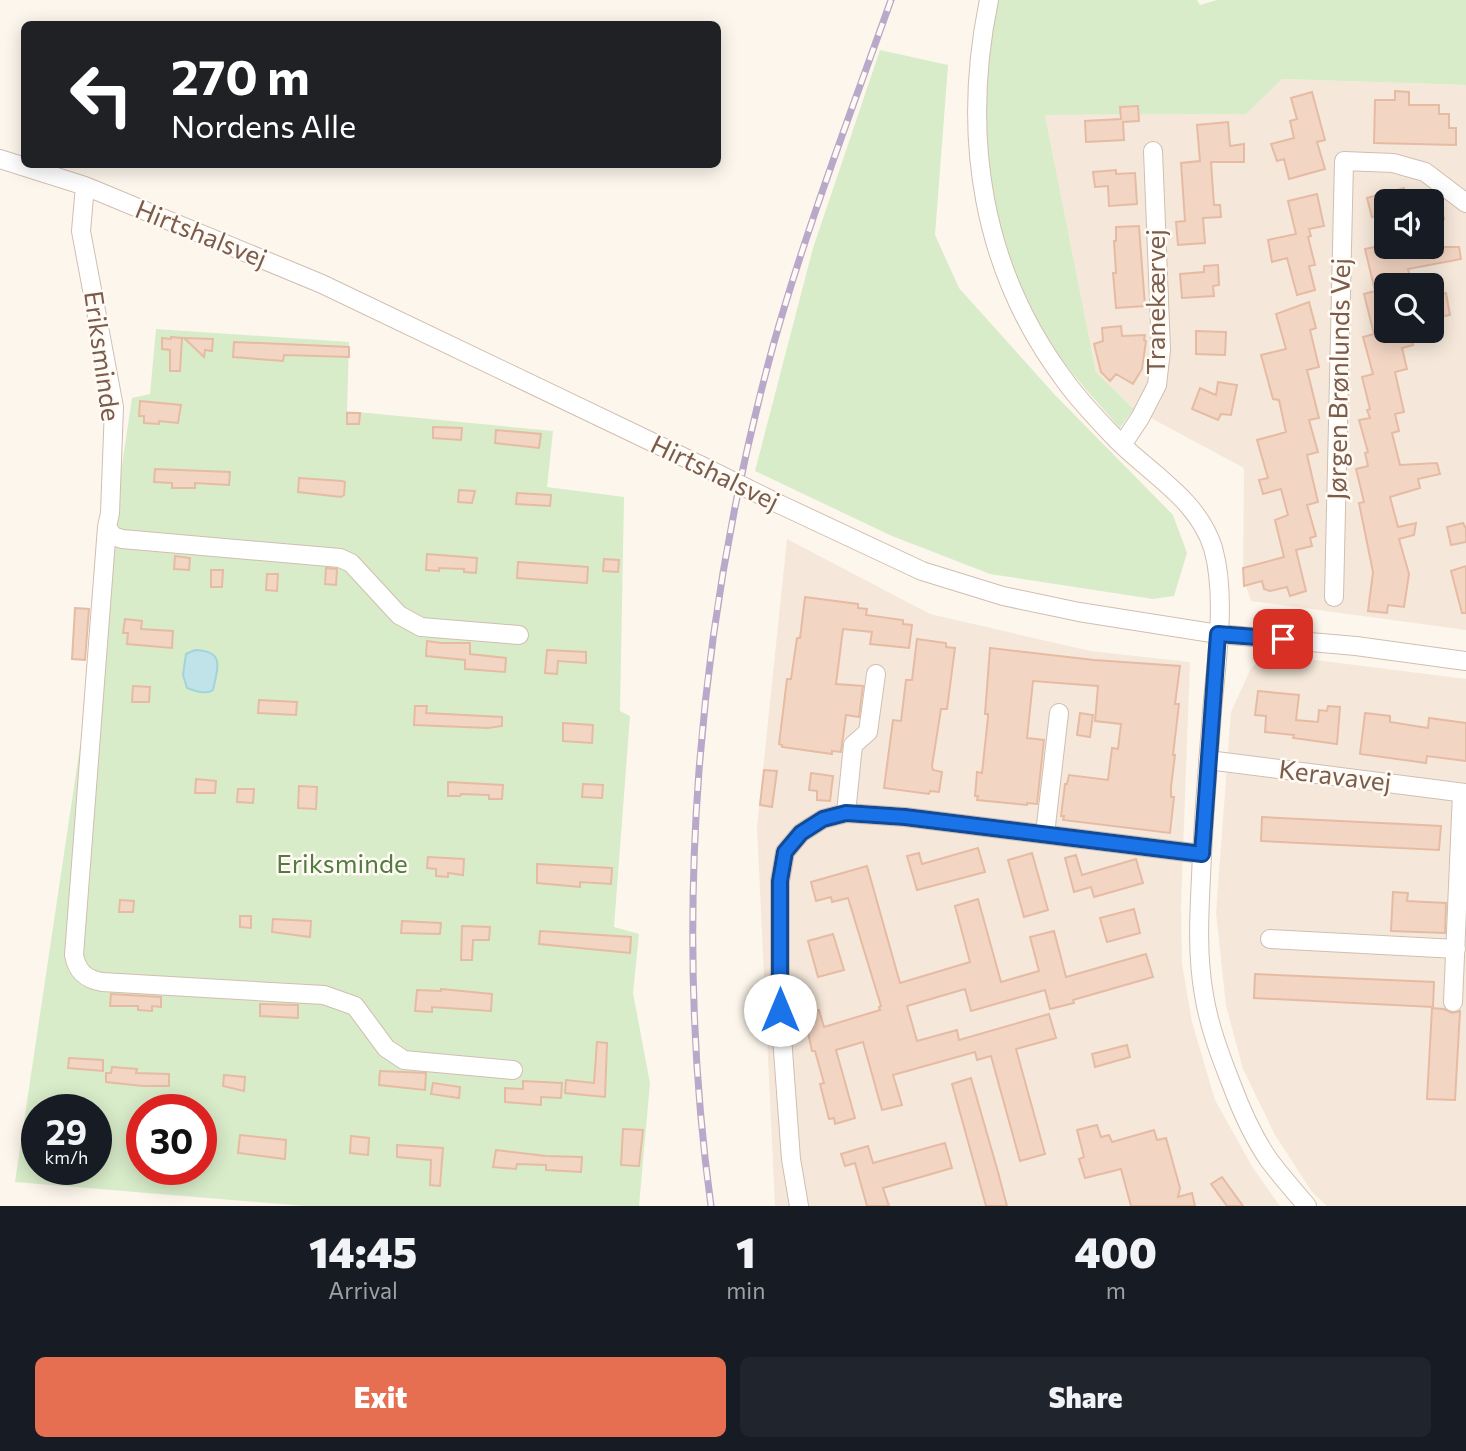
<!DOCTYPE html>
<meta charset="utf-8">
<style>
body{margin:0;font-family:Commissioner,sans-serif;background:#20242c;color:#f1f3f6;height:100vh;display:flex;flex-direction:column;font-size:26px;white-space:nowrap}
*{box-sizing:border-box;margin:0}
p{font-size:23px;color:#9ea1a6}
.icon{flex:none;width:38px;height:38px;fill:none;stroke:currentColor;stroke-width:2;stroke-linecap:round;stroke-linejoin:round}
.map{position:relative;height:1206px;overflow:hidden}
.panel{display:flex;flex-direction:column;background:#171b24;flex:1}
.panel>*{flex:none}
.guide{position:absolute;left:21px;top:21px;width:700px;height:147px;border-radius:10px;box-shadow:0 4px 18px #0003;background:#202124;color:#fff;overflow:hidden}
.controls{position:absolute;left:1374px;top:189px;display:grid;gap:14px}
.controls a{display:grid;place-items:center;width:70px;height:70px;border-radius:10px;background:#171b24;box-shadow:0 4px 18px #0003;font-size:35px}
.speed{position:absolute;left:21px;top:1094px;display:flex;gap:14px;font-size:35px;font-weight:700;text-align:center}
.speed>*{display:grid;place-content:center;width:91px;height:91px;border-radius:50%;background:#171b24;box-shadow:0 4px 18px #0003;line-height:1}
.speed small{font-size:18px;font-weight:400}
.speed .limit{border:10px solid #d22;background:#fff;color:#111}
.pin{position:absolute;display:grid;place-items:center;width:60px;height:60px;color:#fff;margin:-30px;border-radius:14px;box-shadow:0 4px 10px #0006}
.me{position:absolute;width:77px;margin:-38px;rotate:0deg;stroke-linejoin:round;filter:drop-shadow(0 0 5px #0008)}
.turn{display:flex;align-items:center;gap:24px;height:147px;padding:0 35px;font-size:32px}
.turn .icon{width:91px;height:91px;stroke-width:2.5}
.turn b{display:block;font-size:49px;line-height:60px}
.eta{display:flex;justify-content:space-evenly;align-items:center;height:119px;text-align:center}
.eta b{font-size:42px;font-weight:800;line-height:49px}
.button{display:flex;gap:14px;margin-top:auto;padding:14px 35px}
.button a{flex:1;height:80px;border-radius:10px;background:#e76f51;color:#fff;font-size:28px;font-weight:800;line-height:80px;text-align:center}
.button a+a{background:#20242c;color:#f1f3f6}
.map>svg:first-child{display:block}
</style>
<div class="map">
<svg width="1466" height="1206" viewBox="0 0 1466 1206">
<rect width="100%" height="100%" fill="#fdf6ec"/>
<path fill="#f5e8da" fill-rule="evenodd" d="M1282,79L1466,85V630L1251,601L1243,577L1244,468L1134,409L1096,372L1045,115L1245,114ZM1386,201H1432V247H1386ZM1386,285H1432V331H1386Z
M787,539L930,614L1090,651L1190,662L1181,905L1182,964L1192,1022L1215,1100L1253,1168L1280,1206H775L757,827Z
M1269,654L1466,679V1206H1327L1312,1192L1275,1135L1243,1069L1226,1006L1216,913L1231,712L1251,668Z"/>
<path fill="#d8ecc9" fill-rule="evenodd" d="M999,0H1197L1200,5L1217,0H1466V85L1282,79L1246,114L1045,115L1096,372L1134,409L1120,428C1096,401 1073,376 1052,346C1046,337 1039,328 1034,319C990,225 968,101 999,0Z
M880,50L948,65L935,235L959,288L1055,395L1173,515L1187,553L1174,596L1153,599L990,574L892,536L755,471L813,248Z
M156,329L349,342L347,411L553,431L547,487L624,497L620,711L630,716L614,927L639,934L633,993L650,1083L639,1206H305L15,1182L132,398L150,394ZM37,1110H96V1169H37ZM142,1110H201V1169H142Z"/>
<path fill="#bfe3e8" stroke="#a5d3da" stroke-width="2" d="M195,650C225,651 218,667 213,690C206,695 195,691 187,688L183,675L186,654Z"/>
<path fill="#f3d5c3" stroke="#e6bba3" stroke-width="2" d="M1395,91L1409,92V105H1439V114H1449V128H1456V145L1374,143L1375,100H1395Z
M1312,92L1325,140L1317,142L1325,169L1289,179L1284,159L1277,161L1271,144L1294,138L1290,121L1297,119L1291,98Z
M1138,106L1139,121L1123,122L1124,140L1086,142L1085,121L1121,119L1120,107Z
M1228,122L1230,146L1244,144V162H1211L1214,205H1220L1221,217L1203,218L1205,243L1178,245L1176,222L1185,221L1181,163L1200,161L1197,125Z
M1116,170V174L1135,173L1137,204L1109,206L1108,186L1095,187L1093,172Z
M1404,188L1408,201H1386V213L1372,217L1367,198Z
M1432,191L1438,196L1444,219L1432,223Z
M1317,194L1324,226L1309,229L1311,236L1308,237L1315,265L1309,266L1315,290L1297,295L1287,258L1272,262L1268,240L1296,234L1288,201Z
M1139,226L1145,306L1116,308L1113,273H1116L1114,241H1116V227Z
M1374,247H1459L1461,259L1408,269L1412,283L1386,285V331H1409L1413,345L1402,348L1407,369L1395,372L1404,412L1395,414L1399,431L1392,433L1400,465L1437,463L1440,474L1418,479L1420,488L1390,497L1398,527L1416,523L1414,535L1399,539L1409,574L1404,607L1388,605L1387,613L1368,611L1373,572L1359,503L1364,502L1356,469L1368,466L1365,453L1368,452L1359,420L1370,418L1367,410L1370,409L1362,377L1373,374L1363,337L1374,334L1364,294L1375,291L1365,249Z
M1218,265L1219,285L1213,286L1214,296L1182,298L1180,274L1204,272V266Z
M1446,293L1450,315L1439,317L1435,296Z
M1309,302L1316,328L1310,330L1319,367L1307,370L1319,418L1309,420L1318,452L1307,455L1318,502L1307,505L1316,536L1310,538L1312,546L1296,550L1306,591L1290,596L1287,587L1270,591L1264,589L1262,581L1244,586L1243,568L1284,557L1275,520L1288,515L1281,489L1263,494L1259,480L1268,478L1257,440L1286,432L1279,400L1273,399L1261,355L1286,349L1276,314Z
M1121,326L1122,336L1145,335L1144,340L1146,341L1142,369L1133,384L1116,374L1110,381L1101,372L1094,344L1103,341L1102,328Z
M1196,331L1226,332L1225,355L1196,354Z
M171,337L182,338L180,371H170V350L162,349V338L171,339Z
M184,338L213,339L212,351L205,350L204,357Z
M234,342L349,347V357L284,355L283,361L233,357Z
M1218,382L1237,385L1231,415L1221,414L1218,420L1192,409L1200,388L1216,395Z
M140,401L181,405L178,423L159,421V424L144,423V416H139Z
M347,413H360L359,424H347Z
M433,427L462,428L461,440L433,438Z
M496,430L541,434L539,448L495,443Z
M155,469L230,472L229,485L195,483V488H172V483L154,482Z
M299,478L342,481L345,482L344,495L341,497L298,492Z
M459,490L475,491L472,503L458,502Z
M517,493L551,495L550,506L516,504Z
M1463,523L1466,529V542L1451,545L1447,527Z
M427,554L477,558L476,573L464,572V569L439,568V571L426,570Z
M175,556L190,558L189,570L174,569Z
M604,559L619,560L618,572L603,571Z
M518,562L588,567L587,583L517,578Z
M1466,566V613H1462L1451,571Z
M326,568L337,569L336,585L325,584Z
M211,570H223L222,587H211Z
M267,574H278L277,591L266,590Z
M805,597L858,604V608L867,609L866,615L903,620V624L912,625L909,648L870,644L872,632L843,629L836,684L863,686L859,717L846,715L841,752L832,751V754L782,747V745L779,744L787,679H791L797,638H800Z
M75,608L89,609L85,660L72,659Z
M125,619L142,621L141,629L173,631L172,648L127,644L128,633H123Z
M917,639L946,643V647L955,648L947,709H941L932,766L933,770L942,772L939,792L930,791L929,794L884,788L893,720L901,721L906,680H912Z
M427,641L441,643H470V654L506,658L505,672L465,669V660L426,656Z
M990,648L1094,660L1180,666L1175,704H1179L1173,755H1175L1171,787V797H1174L1170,833L1063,820L1064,816H1061L1065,784H1067L1069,775L1108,780L1112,748L1118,749L1121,724L1095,721L1098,686L1033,681L1027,738L1044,740L1037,804L1027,803V805L977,800L978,796H975L977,772L982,773L988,717V714H985Z
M547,650L586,652V663L558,661L557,674L545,673Z
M133,686L150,687L149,702H132Z
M1258,691L1299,695L1296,720L1318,722L1319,710L1327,711L1328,706L1340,707L1337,744L1293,738L1294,735L1265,732L1266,716L1255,715Z
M259,700L297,702L296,715L258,713Z
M415,706H427L426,713L502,717V726L488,728L414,725Z
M1080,713L1093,715L1090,737L1077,735Z
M1365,713L1390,716V722L1428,728L1429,718L1466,723V761L1427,756L1426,763L1360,754Z
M563,723L593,725L592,743L563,741Z
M764,770L777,771L772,807L760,805Z
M811,773L833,776L830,801L817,800V791L809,790Z
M196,779L216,781L215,793H195Z
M448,782L503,785L502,799H489V795L461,794L460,796H448Z
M583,784L603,785L602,798L582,797Z
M299,786L317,787L316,809L298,808Z
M238,789H254L253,803L237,802Z
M1262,817L1441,826L1439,850L1261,841Z
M978,848L985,872L917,890L907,856L919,853L922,864Z
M1032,853L1048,910L1024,917L1008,860Z
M1076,855L1082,875L1136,859L1143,883L1094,897L1091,887L1074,892L1065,858Z
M428,857L464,859L463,875L448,873V877L436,876V869L427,868Z
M537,864L612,868L611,884L580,882V887L537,883Z
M867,866L900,983L970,962L955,906L978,899L1001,982L1039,971L1030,937L1054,931L1066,977L1146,954L1153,977L1073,1000L1074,1003L1050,1009L1045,990L971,1011L965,989L907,1006L917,1041L957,1030L959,1040L1049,1014L1056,1038L1016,1049L1045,1154L1020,1161L991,1056L977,1060L975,1052L893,1075L902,1105L882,1110L863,1042L836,1050L855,1118L835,1124L834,1118L829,1119L820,1084L824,1083L815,1051H812L804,1014L819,1010L824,1027L880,1010L879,1007L881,1006L848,898L832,902L831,897L816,901L811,882Z
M1393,892L1408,893L1407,901L1446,903L1445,933L1391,931Z
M120,900L134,901L133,912H119Z
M1134,909L1140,933L1107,942L1100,918Z
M240,916H251V928L240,927Z
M273,919L311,921L310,937L272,932Z
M402,921L441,923L440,934L401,933Z
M462,926L490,927L489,940H473L472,960H461Z
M540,931L631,937L630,953L539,944Z
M833,934L844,970L818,977L808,941Z
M1255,974L1434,982L1433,1007L1254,998Z
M441,989L492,994L491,1011L432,1007V1012L415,1011L417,990L441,991Z
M111,994L161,997V1007L152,1006V1011L138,1010V1006H110Z
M260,1004L298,1005V1018L260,1016Z
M1432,1008L1444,1009L1452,1013L1460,1011L1455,1100L1427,1099Z
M597,1042L607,1043L605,1097L565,1093L566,1080L594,1083Z
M1127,1045L1130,1057L1095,1067L1092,1054Z
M69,1058L103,1060V1071L68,1068Z
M112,1067L137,1069L136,1073L169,1074V1086H143L106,1082V1073H111Z
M380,1071L426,1073L425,1090L379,1085Z
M224,1075L245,1077L244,1091L223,1086Z
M971,1078L998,1172L1007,1206H986L952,1084Z
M523,1081L562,1083L561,1098L541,1097V1105L505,1102V1088L523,1089Z
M433,1083L460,1087L459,1098L431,1094Z
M1097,1125L1101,1137L1109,1135L1112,1142L1154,1130L1157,1140L1166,1138L1180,1188L1178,1197L1192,1193L1195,1206H1131L1121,1169L1085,1178L1079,1159L1084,1157L1077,1130Z
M623,1129L643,1130L639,1166L621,1165Z
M240,1135L286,1140L285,1159L238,1153Z
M351,1136L369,1138L368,1155L350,1153Z
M945,1143L952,1168L883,1188L889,1206H867L855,1163L845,1166L841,1154L868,1146L873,1163Z
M397,1145L443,1148L440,1186L430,1185L431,1160L397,1157Z
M496,1150L546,1156L582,1157L581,1172L546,1170V1165L517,1164L516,1169L493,1167Z
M1222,1177L1243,1206H1227L1211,1184Z"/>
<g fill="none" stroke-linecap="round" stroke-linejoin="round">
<g stroke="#d1beb0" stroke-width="20">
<path id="minor" d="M989,0C961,135 981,270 1066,382C1081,403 1100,422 1118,441C1152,475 1198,500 1213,548C1227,597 1216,662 1212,712C1208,767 1203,822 1201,877C1199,916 1197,956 1204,995C1209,1026 1220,1055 1231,1083C1241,1110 1253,1137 1269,1160C1281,1176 1294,1191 1307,1206
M0,159L85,186L322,284L700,465
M85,186L81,231L114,407L110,513L107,527L113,536L122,539L340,558L351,563L399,615L421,627L519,635
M1122,445L1140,418L1157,385L1161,350L1153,151
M779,504L922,571L1003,596L1079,612L1218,634L1356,646L1466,661
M107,527L74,955C77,971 85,979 102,982L324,995L355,1006L386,1048L404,1060L513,1070
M1334,597L1344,161L1393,163L1425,172L1466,203
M1208,760L1466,793
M846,813L853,745L868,732L876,674
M1045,834L1059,713
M1270,939L1456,949
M1453,1002L1462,793
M799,1206L791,1159L780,1010V881L785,852L801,833L823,819L846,813L905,817L1202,854"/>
</g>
<use href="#minor" stroke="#fff" stroke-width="18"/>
<g stroke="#b9a8c9" stroke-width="7">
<path id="rail" d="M711,1206C672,920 697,623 773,346C806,229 850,115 891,0"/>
</g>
<use href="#rail" stroke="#fffaf3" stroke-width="4.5" stroke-dasharray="13" stroke-linecap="butt"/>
<g stroke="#d1beb0" stroke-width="20" stroke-linecap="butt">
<path id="minor-bridge" d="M700,465L779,504"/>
</g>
<use href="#minor-bridge" stroke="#fff" stroke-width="18"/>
</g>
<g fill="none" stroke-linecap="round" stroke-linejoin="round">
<g stroke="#114b97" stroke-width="18">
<path id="route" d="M780,1010V881L785,852L801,833L823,819L846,813L905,817L1202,854L1218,634L1283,639"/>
</g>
<use href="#route" stroke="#1a73e8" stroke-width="12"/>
</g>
<g text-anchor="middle" stroke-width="5" stroke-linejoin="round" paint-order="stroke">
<g font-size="26" fill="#7a5c4d" stroke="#fffaf3">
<text transform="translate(201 234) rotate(22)" y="9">Hirtshalsvej</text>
<text transform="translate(1156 302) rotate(-90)" y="9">Tranekærvej</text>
<text transform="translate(102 356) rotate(82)" y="9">Eriksminde</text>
<text transform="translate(1339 379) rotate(-89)" y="9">Jørgen Brønlunds Vej</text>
<text transform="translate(715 473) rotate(26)" y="9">Hirtshalsvej</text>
<text transform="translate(1335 776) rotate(7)" y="9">Keravavej</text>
</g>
<g font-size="26" fill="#537a41" stroke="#fffaf3">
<text x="342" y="873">Eriksminde</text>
</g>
</g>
</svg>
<div class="controls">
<a><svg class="icon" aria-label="sound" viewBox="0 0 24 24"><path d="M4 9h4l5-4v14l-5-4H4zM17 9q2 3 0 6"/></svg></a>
<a><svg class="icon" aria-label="search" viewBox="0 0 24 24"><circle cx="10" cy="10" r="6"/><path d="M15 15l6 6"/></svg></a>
</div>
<div class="speed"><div>29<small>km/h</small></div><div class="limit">30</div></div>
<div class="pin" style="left:1283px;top:639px;background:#d93025"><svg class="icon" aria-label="arrive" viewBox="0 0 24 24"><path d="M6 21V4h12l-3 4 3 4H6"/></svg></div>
<svg class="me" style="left:780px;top:1010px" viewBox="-20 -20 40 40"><circle r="19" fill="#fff"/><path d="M0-13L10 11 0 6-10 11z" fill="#1a73e8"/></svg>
<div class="guide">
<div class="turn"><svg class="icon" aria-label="left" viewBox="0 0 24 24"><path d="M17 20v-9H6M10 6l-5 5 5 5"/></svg><div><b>270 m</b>Nordens Alle</div></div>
</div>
</div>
<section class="panel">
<div class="eta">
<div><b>14:45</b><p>Arrival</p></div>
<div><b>1</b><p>min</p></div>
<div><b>400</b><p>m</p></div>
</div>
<div class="button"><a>Exit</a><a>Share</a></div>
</section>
